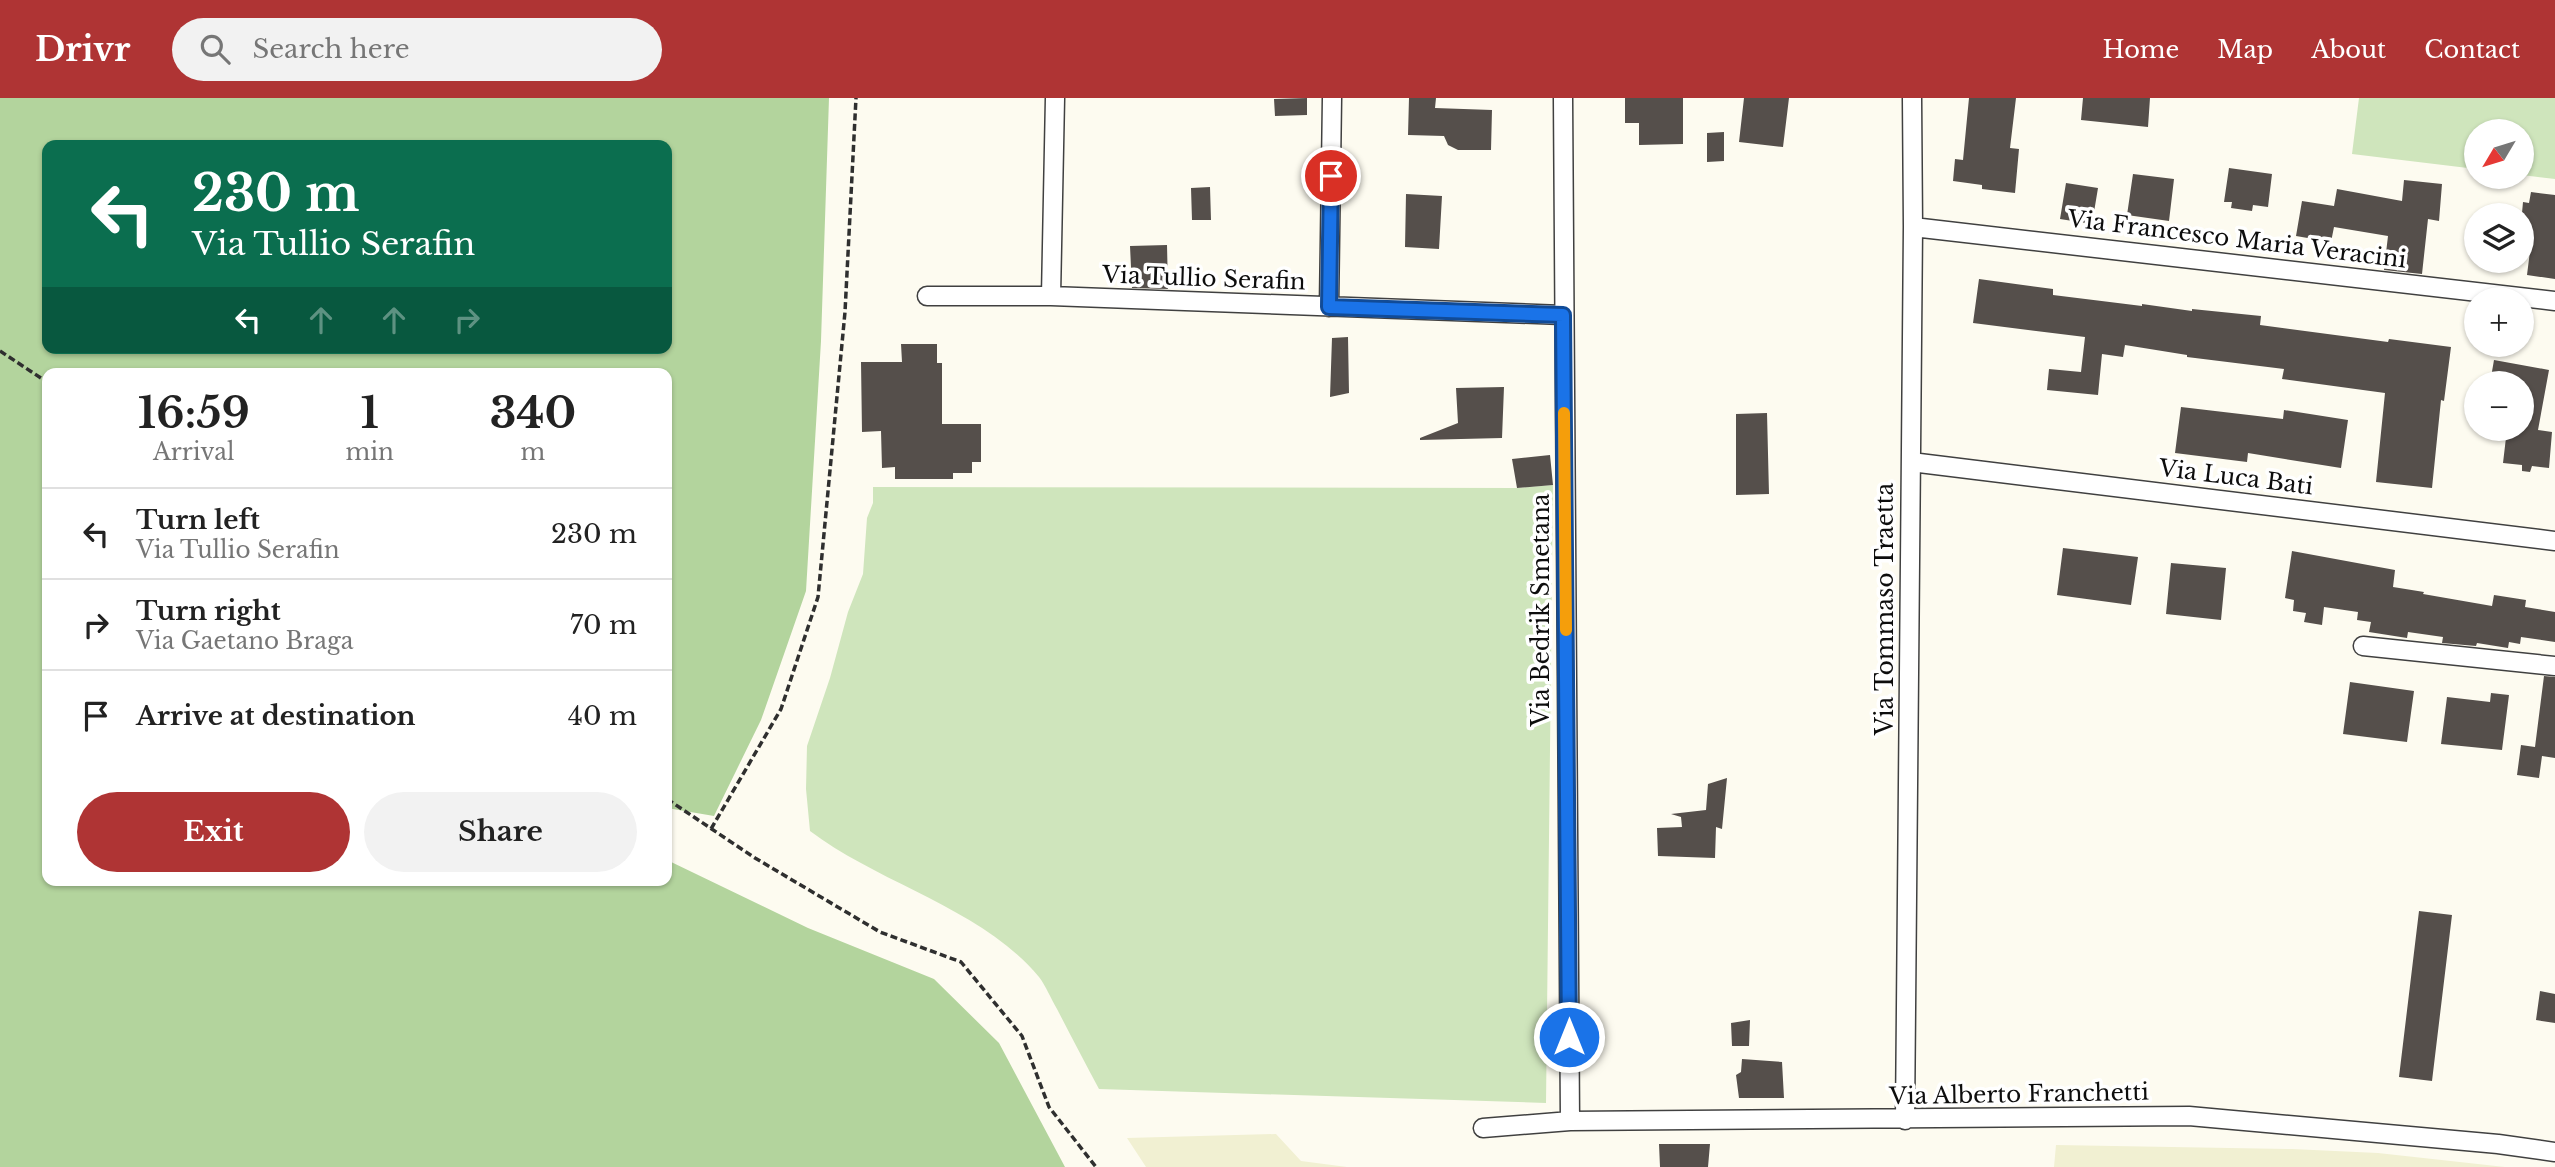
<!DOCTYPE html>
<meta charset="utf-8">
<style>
body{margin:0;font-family:"Libre Baskerville",serif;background:#f2f2f2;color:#222;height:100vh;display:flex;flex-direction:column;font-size:26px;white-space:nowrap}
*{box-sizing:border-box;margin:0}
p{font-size:23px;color:#767676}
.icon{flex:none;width:38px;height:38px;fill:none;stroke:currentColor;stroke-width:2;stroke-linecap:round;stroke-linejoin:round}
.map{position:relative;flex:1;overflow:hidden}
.side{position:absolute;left:42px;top:270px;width:630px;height:518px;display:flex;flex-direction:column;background:#fff;border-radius:14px;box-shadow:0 2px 5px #0004}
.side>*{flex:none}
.banner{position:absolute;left:42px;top:42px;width:630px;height:214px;border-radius:14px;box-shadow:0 2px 5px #0004;background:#0b6e4f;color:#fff;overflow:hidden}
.needle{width:46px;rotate:232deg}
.fabs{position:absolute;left:2464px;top:21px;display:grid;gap:14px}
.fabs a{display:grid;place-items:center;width:70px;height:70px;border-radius:50%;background:#fff;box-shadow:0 2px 5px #0004;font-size:35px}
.pin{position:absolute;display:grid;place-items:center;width:60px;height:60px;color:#fff;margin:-30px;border:4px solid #fff;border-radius:50%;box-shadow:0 2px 7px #0007}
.me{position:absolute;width:77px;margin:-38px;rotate:0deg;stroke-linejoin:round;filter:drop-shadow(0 0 5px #0008)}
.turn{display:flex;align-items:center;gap:24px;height:147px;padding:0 35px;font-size:32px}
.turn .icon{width:91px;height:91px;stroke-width:2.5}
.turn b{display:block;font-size:49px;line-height:60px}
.lanes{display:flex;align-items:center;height:66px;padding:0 35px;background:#0003;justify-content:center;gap:35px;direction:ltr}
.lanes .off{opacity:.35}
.eta{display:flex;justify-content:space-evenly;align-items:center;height:119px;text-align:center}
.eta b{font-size:42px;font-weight:800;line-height:49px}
.action{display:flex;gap:14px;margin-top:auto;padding:14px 35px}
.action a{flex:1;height:80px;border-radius:42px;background:#af3434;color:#fff;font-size:28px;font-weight:800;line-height:80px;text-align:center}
.action a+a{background:#f2f2f2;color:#222}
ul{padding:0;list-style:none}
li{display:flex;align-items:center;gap:21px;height:91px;padding:0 35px;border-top:2px solid #e0e0e0}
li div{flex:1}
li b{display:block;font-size:26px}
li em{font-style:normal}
header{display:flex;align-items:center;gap:42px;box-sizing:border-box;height:98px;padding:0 35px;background:#af3434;color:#fff}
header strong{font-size:33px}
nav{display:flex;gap:38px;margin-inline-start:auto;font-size:24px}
.search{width:490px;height:63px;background:#f2f2f2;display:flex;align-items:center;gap:18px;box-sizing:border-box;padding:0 24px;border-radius:38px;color:#767676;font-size:26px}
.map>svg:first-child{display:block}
</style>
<header>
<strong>Drivr</strong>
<div class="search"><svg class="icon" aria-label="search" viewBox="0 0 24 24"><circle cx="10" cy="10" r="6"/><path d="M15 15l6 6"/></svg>Search here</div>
<nav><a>Home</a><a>Map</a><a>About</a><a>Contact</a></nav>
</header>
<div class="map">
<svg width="2555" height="1069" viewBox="0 0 2555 1069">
<rect width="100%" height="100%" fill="#fdfbf0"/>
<path fill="#f1f0d2" d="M1276,1036L1301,1063L1347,1069H1146L1127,1040Z
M2056,1047L2292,1051L2378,1055L2505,1069H2054Z"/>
<path fill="#cfe5bc" d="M2359,0H2555V81L2522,77V33H2476V71L2352,56Z
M1553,387L1546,1005L1099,991C1085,965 1071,938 1057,911C1051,901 1046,888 1039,879C983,811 880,786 810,733L806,691L807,648L830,580L848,514L863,476L867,420L873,405V389L1517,390Z"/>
<path fill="#b3d49d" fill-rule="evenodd" d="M0,0H829L821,243L806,493L761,622L714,718L667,710V275H47V782H667V762L808,830L934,881L999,945L1065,1069H0ZM47,47H667V250H47Z"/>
<path fill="#554f4b" d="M1307,0V17L1275,18L1274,1Z
M1409,0H1436L1435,10L1492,12L1491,52H1458L1448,47L1444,38L1408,37Z
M1625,0H1683V46L1639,47V25H1625Z
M1744,0H1789L1783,49L1739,44Z
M1969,0H2016L2010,50L2019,51L2015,95L1982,91V87L1953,83L1955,61L1963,62Z
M2083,0H2150L2148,29L2081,22Z
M1724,34V63L1707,64V35Z
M2229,70L2272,76L2268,109L2253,107L2252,113L2231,110L2232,104H2224Z
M2133,76L2174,81L2169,123L2127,117Z
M2404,82L2442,86L2439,123L2428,121L2422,176L2384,172L2388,138L2334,129L2331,144L2296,138L2302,103L2334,108L2337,91L2402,103Z
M2066,85L2098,90L2092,126L2060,121Z
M1210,89L1211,122H1192L1191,90Z
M2531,94L2555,97V181L2527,177L2530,153H2526L2530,124L2522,123V115L2523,104L2529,105Z
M1406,96L1442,98L1439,151L1405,149Z
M1167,147L1168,191L1132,190L1130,148Z
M1979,181L2053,191V197L2142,208V206L2192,213V211L2261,218L2260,227L2388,244L2389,241L2451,249L2444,303L2441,302L2432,390L2376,384L2385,295L2282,281L2284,271L2187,259V257L2125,247L2123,259L2102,256L2098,297L2047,292L2049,271L2081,274L2085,239L1973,225Z
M1348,239L1349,295L1330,299L1332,240Z
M901,246H937V265H942V326H981V364H972V375H953V381H895V369L882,370L881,333L862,334L861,264H902Z
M2494,262L2549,272L2538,332L2552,334L2549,370L2532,368L2530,374L2522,373V367L2503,365L2507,331H2522V285H2490Z
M1504,289L1502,340L1420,342V340L1458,325L1456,290Z
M2181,309L2283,321L2284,312L2348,322L2341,370L2248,355L2247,364L2175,355Z
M1767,315L1769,396L1736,397V316Z
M1550,357L1553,387L1517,390L1512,361Z
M2063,450L2138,459L2131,507L2057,497Z
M2292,453L2395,472L2393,489L2424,494L2423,496L2492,508L2494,497L2526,502L2525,509L2555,514V544L2521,539L2520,546L2509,544L2508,550L2477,545L2476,548L2442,545L2443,539L2408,534L2407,540L2369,534L2371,524L2357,522L2358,514L2324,509L2322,527L2304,524L2306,515L2293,513L2294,502L2285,500Z
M2171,465L2226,470L2221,522L2166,516Z
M2544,578L2555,579V660L2542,658L2539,680L2517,677L2521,647L2535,649Z
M2350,584L2414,593L2407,644L2343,636Z
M2491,595L2509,597L2502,652L2441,646L2447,599L2490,604Z
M1727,680L1722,731L1716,729L1715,760L1658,758L1657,730L1682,729L1681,719L1671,716L1706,712L1708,686Z
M2419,813L2452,817L2432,983L2399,979Z
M2540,893L2555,896V925L2536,922Z
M1750,922L1749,948H1732L1731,925Z
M1742,961L1782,964L1784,1000H1739L1736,977L1741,974Z
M1659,1046H1710L1708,1069H1660Z"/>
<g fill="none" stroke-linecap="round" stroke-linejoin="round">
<g stroke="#404040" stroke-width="21">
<path id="street" d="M1563,0L1570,1023
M1913,129L2555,203
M927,198H1051L1563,217
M1051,198L1055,0
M1329,209L1332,0
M1911,364L2555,443
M2363,548L2555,568
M1905,1022L1913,129L1912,0
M1483,1030L1570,1023L2189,1018L2498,1046L2555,1054"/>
</g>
<path stroke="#2f2f2f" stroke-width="3.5" stroke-dasharray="7 3.5" stroke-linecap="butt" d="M0,253L47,284
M667,701L755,760L880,834L961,864L1022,938L1049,1009L1096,1069
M711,731L781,611L818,499L845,214L856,0"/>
<use href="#street" stroke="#fff" stroke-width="18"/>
</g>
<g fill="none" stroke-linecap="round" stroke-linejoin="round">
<g stroke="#114b97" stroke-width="18">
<path id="route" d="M1331,78L1329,209L1563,217L1569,939"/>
</g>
<use href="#route" stroke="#1a73e8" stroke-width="12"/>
<path stroke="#f59e0b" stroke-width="12" d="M1564,315L1566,532"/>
</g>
<g text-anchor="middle" stroke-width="7" stroke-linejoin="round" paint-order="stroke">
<g font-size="23" fill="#0d0d0d" stroke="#fff">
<text transform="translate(2237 141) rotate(7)" y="8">Via Francesco Maria Veracini</text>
<text transform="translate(1204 180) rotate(2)" y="8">Via Tullio Serafin</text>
<text transform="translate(2236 379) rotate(7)" y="8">Via Luca Bati</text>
<text transform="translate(1885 511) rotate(-90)" y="8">Via Tommaso Traetta</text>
<text transform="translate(1541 512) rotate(-90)" y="8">Via Bedrik Smetana</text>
<text transform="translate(2019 996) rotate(-1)" y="8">Via Alberto Franchetti</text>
</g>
</g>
</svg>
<div class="fabs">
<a><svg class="needle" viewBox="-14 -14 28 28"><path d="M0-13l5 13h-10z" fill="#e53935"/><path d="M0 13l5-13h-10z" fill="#767676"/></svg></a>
<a><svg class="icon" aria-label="layers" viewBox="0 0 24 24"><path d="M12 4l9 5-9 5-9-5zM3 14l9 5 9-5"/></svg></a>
<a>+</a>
<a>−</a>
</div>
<div class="pin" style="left:1331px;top:78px;background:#d93025"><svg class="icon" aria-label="arrive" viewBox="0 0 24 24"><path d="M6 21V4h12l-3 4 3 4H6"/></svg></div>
<svg class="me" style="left:1569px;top:939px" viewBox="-20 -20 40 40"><circle r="17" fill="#1a73e8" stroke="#fff" stroke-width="3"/><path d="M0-11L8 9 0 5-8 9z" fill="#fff"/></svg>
<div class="banner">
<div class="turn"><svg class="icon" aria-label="left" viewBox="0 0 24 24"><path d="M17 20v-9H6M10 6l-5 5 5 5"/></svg><div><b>230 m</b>Via Tullio Serafin</div></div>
<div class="lanes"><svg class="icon" aria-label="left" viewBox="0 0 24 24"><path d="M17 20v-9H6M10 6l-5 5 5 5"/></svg><svg class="icon off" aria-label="ahead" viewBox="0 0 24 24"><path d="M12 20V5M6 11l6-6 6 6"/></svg><svg class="icon off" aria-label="ahead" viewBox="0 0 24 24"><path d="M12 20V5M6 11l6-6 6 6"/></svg><svg class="icon off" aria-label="right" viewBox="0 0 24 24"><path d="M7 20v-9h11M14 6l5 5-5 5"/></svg></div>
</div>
<section class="side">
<div class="eta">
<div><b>16:59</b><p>Arrival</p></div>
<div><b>1</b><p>min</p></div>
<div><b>340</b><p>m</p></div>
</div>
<ul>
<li><svg class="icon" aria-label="left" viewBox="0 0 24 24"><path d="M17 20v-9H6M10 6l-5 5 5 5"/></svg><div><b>Turn left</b><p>Via Tullio Serafin</p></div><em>230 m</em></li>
<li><svg class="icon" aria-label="right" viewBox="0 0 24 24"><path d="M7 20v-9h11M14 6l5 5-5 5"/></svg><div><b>Turn right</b><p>Via Gaetano Braga</p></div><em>70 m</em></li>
<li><svg class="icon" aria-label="arrive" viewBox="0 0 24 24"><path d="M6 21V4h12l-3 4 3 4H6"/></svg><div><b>Arrive at destination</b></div><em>40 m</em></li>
</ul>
<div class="action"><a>Exit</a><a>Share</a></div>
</section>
</div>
